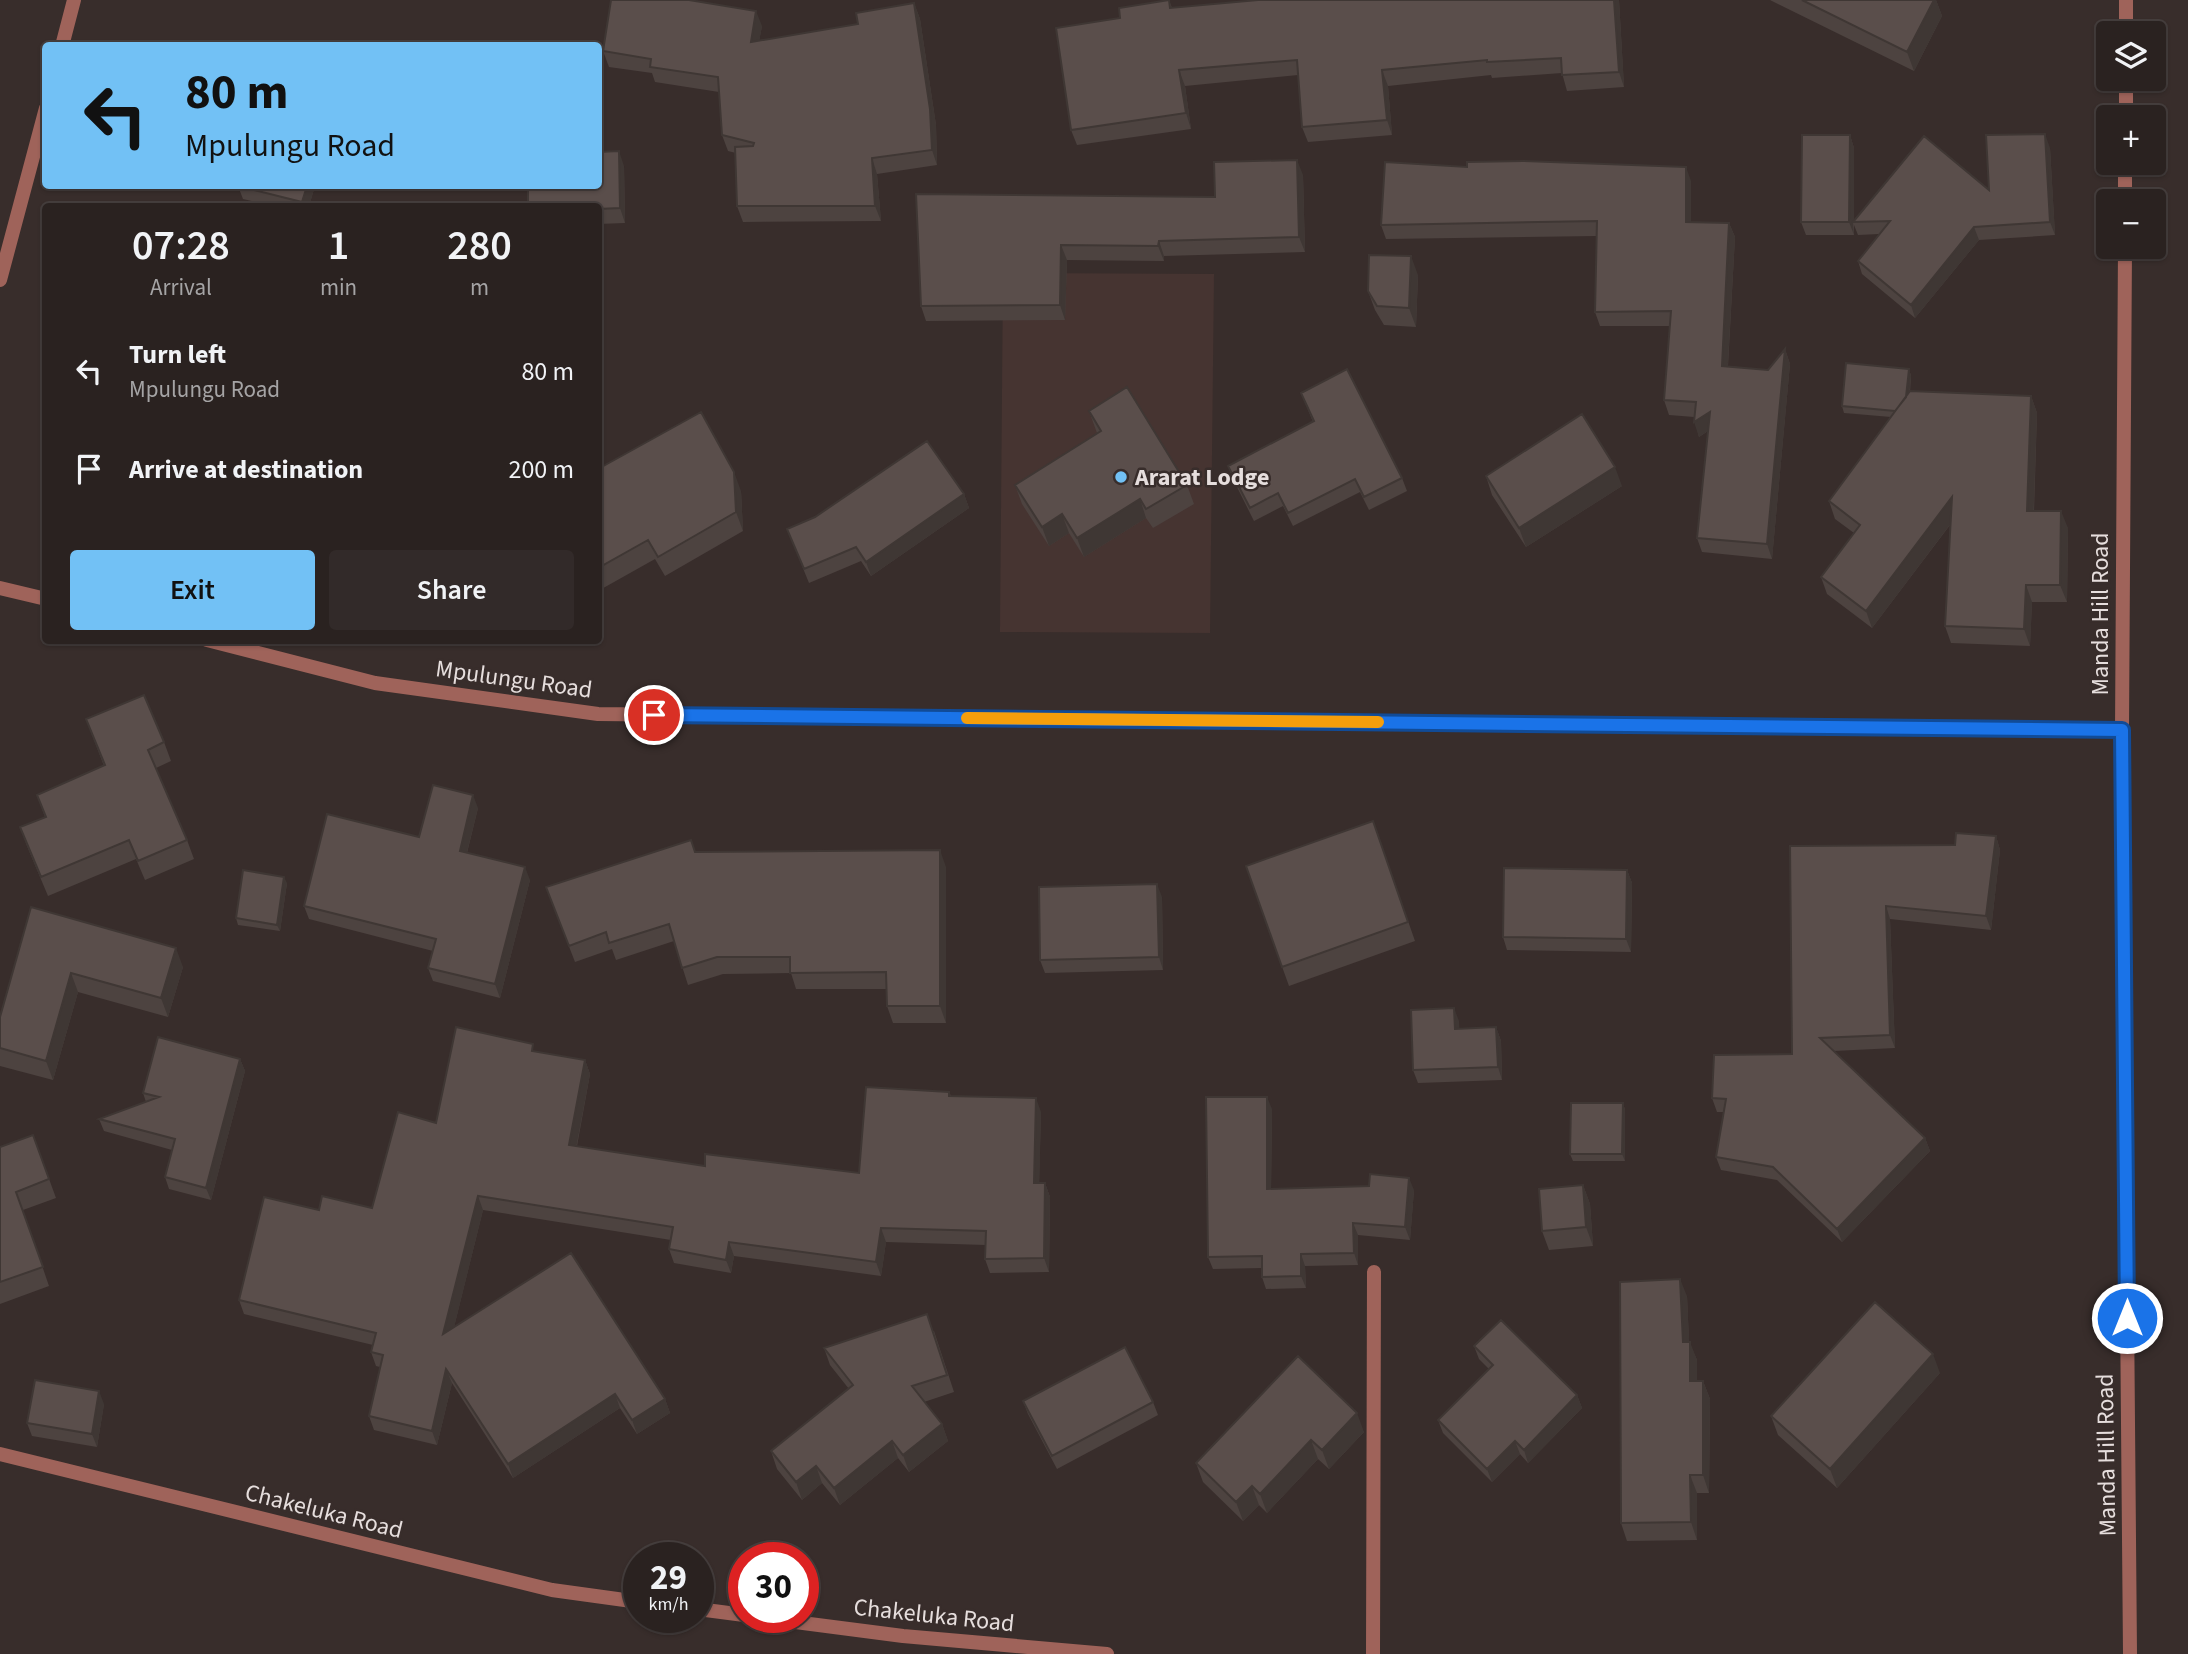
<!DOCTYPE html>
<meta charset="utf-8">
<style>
body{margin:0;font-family:"Source Sans 3",sans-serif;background:#322a29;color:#f1f3f6;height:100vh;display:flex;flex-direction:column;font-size:26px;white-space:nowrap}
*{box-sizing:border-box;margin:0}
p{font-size:23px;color:#a5a4a5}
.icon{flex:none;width:38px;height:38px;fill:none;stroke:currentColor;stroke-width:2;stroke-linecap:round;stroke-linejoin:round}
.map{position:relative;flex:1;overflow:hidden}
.drawer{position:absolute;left:42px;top:203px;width:560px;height:441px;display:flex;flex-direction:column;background:#2a2220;border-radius:7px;box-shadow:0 2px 5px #0004,0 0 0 2px #463f3e}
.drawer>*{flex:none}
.top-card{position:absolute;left:42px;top:42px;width:560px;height:147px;border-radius:7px;box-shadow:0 2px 5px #0004,0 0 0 2px #463f3e;background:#72c1f5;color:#111;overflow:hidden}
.buttons{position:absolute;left:2096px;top:21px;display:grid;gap:14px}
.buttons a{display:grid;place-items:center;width:70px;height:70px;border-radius:7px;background:#2a2220;box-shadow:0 2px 5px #0004,0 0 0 2px #463f3e;font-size:35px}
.speed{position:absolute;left:623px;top:1542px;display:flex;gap:14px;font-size:35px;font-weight:700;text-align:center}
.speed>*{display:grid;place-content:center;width:91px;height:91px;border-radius:50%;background:#2a2220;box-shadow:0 2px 5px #0004,0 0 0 2px #463f3e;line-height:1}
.speed small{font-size:18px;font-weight:400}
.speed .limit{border:10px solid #d22;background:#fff;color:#111}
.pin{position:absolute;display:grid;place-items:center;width:60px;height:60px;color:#fff;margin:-30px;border:4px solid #fff;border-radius:50%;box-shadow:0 2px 7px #0007}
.me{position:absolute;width:77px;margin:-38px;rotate:0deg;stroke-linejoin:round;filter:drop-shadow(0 0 5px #0008)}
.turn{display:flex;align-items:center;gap:24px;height:147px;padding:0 28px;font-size:32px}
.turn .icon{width:91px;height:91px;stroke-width:2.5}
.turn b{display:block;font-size:49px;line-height:60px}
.eta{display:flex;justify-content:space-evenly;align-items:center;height:119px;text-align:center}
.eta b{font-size:42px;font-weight:600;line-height:49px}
.primary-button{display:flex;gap:14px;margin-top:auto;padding:14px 28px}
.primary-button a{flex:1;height:80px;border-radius:7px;background:#72c1f5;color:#111;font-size:28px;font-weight:600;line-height:80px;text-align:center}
.primary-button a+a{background:#322a29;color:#f1f3f6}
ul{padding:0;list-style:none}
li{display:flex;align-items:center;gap:21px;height:98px;padding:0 28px}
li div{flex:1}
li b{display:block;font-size:26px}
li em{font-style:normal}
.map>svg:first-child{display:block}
</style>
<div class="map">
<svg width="2188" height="1654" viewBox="0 0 2188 1654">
<rect width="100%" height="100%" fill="#382d2b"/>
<path fill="#463431" d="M1003,273L1214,274L1210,633L1000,632Z"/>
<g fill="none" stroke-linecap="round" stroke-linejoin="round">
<path stroke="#9f635a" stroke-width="14" d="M2126,33V0
M62,46L74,0
M2126,117V79
M2125,201V163
M2125,247L2122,730L2130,1654
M0,280L46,108
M0,588L46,599
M207,640L375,683L598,714L2122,730
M0,1454L552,1590L639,1602
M698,1609L744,1615
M756,1617L903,1636L1107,1654
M1373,1654L1374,1272"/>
</g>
<path fill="#4d4340" d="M1169,0L1172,8L1258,0H1619L1624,87L1567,91L1562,73L1492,78L1491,75L1388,86L1392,135L1308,142L1302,127L1298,75L1185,86L1191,129L1077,145L1071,130L1120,18Z
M1770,0H1936L1942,16L1914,71Z
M914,3L920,19L936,125L937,165L877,174L881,221L743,222L737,206L736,153L728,151L722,135L719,92L655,82L652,73L609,67L603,51L762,26L759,41L858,24Z
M1850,135L1854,148V220L1989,190L2050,148L2055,235L1979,240L1915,318L1862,274L1858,261L1879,234L1858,235L1854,225V235H1806L1801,222Z
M624,166L625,223L598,224V206Z
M1303,175L1305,252L1164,256V261L1067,260L1065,320L926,321L921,306L916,194L1215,197Z
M1691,181V222L1729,223L1735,237L1728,366L1768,370L1785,349L1790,364L1772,559L1702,552L1697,538L1708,431L1699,437L1694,417L1669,415L1664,400L1670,326H1600L1595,312L1597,236L1386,239L1381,225Z
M238,186H315L309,206H274L243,199Z
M1418,275L1416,327L1384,325L1375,310L1368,291Z
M1909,369L1911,376L1910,392L2031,396L2037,413L2034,511L2068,528L2067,602H2032L2030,646L1951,643L1945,626L1950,525L1872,628L1827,594L1821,577L1854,533L1835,519L1829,501L1891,417L1844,413L1842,406Z
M1301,393L1402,478L1407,491L1369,510L1360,492L1293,526L1283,506L1254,521L1233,479L1228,466L1313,422Z
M1089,411L1187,485L1194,504L1153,528L1146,518L1084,557L1069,533L1049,546L1022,504L1015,485L1097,433Z
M598,469L741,491L743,531L665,576L655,559L598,591Z
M1486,476L1622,486L1526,547L1492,495Z
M964,494L969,508L871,576L861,561L809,583L787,529Z
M86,719L164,742L171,761L156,768L187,840L194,859L145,880L136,859L48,896L27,846L20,827L45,817L37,795L104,766Z
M478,808L467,853L530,880L500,998L433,981L428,968L433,951L309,919L304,906L419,837Z
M1373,821L1415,941L1289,986L1246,866Z
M1996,836L2000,850L1991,930L1890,919L1895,1048L1834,1051L1925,1138L1930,1151L1842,1242L1777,1180L1721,1170L1716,1157L1724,1112H1717L1712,1098L1792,1054L1790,846L1955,845Z
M696,852L946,867V1023H893L887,1006L886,989H796L791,973L723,974L688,985L674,941L616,960L612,949L575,962L546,887Z
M1627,870L1632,883L1631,952L1507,950L1503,937Z
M287,883L280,931L238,925L236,918Z
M1162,897L1163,970L1045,973L1040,960Z
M31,907L183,967L168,1017L78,992L53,1080L0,1066V1017Z
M1459,1021V1029L1496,1027L1501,1041L1502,1080L1418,1083L1413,1070Z
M536,1052L585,1060L590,1074L577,1146L705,1166L859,1173L949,1092L951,1096L1041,1112L1039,1183H1045L1050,1197L1049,1272L990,1273L985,1259L986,1245L886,1242L881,1276L734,1256L731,1273L674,1263L669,1249L671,1240L483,1210L454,1327L665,1399L670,1413L637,1434L620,1408L513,1478L452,1383L437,1445L374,1430L369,1416L380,1367L376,1366L371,1352L373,1345L244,1314L239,1300L319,1210L372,1208L436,1123Z
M240,1059L245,1071L211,1200L169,1189L165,1177L172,1150L104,1131L99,1119L146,1102L143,1093Z
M1623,1103L1625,1110V1161H1573L1570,1154Z
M1272,1109L1271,1188L1414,1190L1410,1240L1358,1235V1265L1305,1266L1306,1288L1266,1289L1262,1277V1268L1213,1269L1208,1257Z
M33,1135L56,1198L23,1210L49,1286L0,1304V1147Z
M1583,1185L1590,1204L1593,1246L1549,1250L1542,1231Z
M1687,1296L1689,1342L1697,1360V1381H1703L1710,1399L1709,1493H1697V1540L1627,1541L1621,1523Z
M934,1331L954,1392L924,1402L942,1424L948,1441L909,1472L898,1458L840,1505L822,1483L802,1500L777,1469L771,1451L849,1389L830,1365L824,1348Z
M1474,1346L1577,1395L1582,1408L1528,1463L1520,1454L1492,1482L1443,1433L1438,1420L1489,1369L1479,1359Z
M1298,1356L1364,1432L1329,1469L1318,1459L1267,1513L1259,1505L1243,1521L1203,1482L1196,1463Z
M1940,1373L1837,1488L1778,1435L1771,1416Z
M1023,1401L1153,1402L1158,1415L1057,1469L1028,1414Z
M104,1404L97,1447L32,1436L27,1423Z"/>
<path fill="#3f3734" d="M1614,0H1619L1624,87L1619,72Z
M1934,0H1936L1942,16L1914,71L1907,52Z
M914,3L920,19L936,125L937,165L932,150Z
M756,11L762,26L756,58L751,42Z
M1179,70L1185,86L1191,129L1186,113Z
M1382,70L1388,86L1392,135L1387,120Z
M2045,134L2050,148L2055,235L2050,222Z
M1850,135L1854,148V222H1853L1854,235L1849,222Z
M619,151L624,166L625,223L620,208Z
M872,158L877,174L881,221L875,206Z
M1297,160L1303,175L1305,252L1299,237Z
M1686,167L1691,181V236L1686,222Z
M307,186H315L309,206H304L302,202Z
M1729,223L1735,237L1727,380L1722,366Z
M1974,227L1979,240L1915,318L1911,305Z
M1159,241L1164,256V261L1158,246Z
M1061,245L1067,260L1065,320L1060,305Z
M1411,256L1418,275L1416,327L1409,308Z
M1785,349L1790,364L1772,559L1767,544Z
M1909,369L1911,376L1907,419L1904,412Z
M2031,396L2037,413L2033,528L2027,511Z
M1710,412L1715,426L1699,437L1694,422Z
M1615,467L1622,486L1526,547L1519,528Z
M734,472L741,491L743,531L736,512Z
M964,494L969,508L871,576L866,562Z
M1952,497L1958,514L1872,628L1866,611Z
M1140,499L1146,518L1084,557L1077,538Z
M2061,511L2068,528L2067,602L2060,585Z
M1062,514L1069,533L1049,546L1042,527Z
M2026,585L2032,602L2030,646L2024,629Z
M473,795L478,808L464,864L460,851Z
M1996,836L2000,850L1991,930L1986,916Z
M940,850L946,867V1023L940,1006Z
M525,867L530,880L500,998L495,984Z
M1627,870L1632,883L1631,952L1626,939Z
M284,877L287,883L280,931L277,925Z
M1157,884L1162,897L1163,970L1159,957Z
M1886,906L1890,919L1895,1048L1890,1035Z
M176,948L183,967L168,1017L161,998Z
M71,973L78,992L53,1080L46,1061Z
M1454,1008L1459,1021L1460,1042L1455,1029Z
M1496,1027L1501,1041L1502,1080L1498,1067Z
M240,1059L245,1071L211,1200L206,1188Z
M585,1060L590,1074L574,1159L569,1145Z
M1267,1097L1272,1109L1271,1201L1267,1189Z
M1036,1098L1041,1112L1039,1197L1034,1183Z
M1623,1103L1625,1110V1161L1622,1154Z
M1925,1138L1930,1151L1842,1242L1837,1229Z
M1409,1178L1414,1190L1410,1240L1405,1227Z
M1045,1183L1050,1197L1049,1272L1044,1258Z
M1583,1185L1590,1204L1593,1246L1586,1227Z
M478,1196L483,1210L449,1348L443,1334Z
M1353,1223L1358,1235V1265L1354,1253Z
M881,1228L886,1242L881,1276L876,1262Z
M729,1242L734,1256L731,1273L726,1260Z
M1301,1254L1305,1266L1306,1288L1301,1276Z
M1680,1279L1687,1296L1690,1360L1683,1342Z
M1690,1342L1697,1360V1399L1690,1381Z
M1933,1354L1940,1373L1837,1488L1830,1469Z
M446,1369L452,1383L437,1445L432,1431Z
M1703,1381L1710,1399L1709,1493L1703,1475Z
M99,1391L104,1404L97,1447L92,1434Z
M615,1394L620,1408L513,1478L508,1464Z
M1577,1395L1582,1408L1528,1463L1524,1450Z
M665,1399L670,1413L637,1434L632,1420Z
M1357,1413L1364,1432L1329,1469L1322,1450Z
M942,1424L948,1441L909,1472L903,1455Z
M1311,1440L1318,1459L1267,1513L1260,1494Z
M892,1441L898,1458L840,1505L834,1488Z
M1515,1441L1520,1454L1492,1482L1487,1469Z
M816,1466L822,1483L802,1500L796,1482Z
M1690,1475L1697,1493V1540L1691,1522Z
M1252,1486L1259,1505L1243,1521L1236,1502Z"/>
<path fill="#5a4e4b" stroke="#3f3734" stroke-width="2" d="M611,0H689L756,11L751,42L858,24L856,13L914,3L930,109L932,150L872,158L875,206H737L735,147L753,146L754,143L722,135L718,77L650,67L651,59L603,51Z
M1169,0L1170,8L1258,0H1614L1619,72L1562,75L1561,58L1487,62V60L1382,70L1387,120L1302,127L1297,60L1179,70L1186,113L1071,130L1056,28L1120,18L1119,8Z
M1802,0H1934L1907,52Z
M2045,134L2050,222L1974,227L1911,305L1858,261L1890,221L1853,222L1924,136L1989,190L1986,135Z
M1802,135H1850L1849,222H1801Z
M619,151L620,208L598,209V206H528V186H598V152Z
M1297,160L1299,237L1159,241L1158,246L1061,245L1060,305L921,306L916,194L1215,197L1214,162Z
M1523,161L1686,167V222L1729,223L1722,366L1768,370L1785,349L1767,544L1697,538L1710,412L1694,422L1696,402L1664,400L1671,311L1595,312L1597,221L1381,225L1385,162L1467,167V162Z
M238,186H307L302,202Z
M1369,255L1411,256L1409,308L1377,306L1368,291Z
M1846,363L1909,369L1906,397L1895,411L1842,406Z
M1347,369L1402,478L1364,497L1355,479L1288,513L1278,493L1250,508L1228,466L1314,421L1301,393Z
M1127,387L1187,485L1146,509L1140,499L1077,538L1062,514L1042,527L1015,485L1101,431L1089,411Z
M1910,391L2031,396L2027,511H2061L2060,585H2026L2024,629L1945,626L1952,497L1866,611L1821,577L1860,525L1829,501Z
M701,412L734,472L736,512L658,557L648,540L598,568V469Z
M1582,414L1615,467L1519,528L1486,476Z
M927,441L964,494L866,562L856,547L804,569L787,529L815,517Z
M144,695L164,742L148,750L187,840L138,861L129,840L41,877L20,827L46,817L37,795L105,765L86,719Z
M433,785L473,795L460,851L525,867L495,984L428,968L436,939L304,906L327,814L419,837Z
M1373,821L1408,922L1282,967L1246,866Z
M1956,833L1996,836L1986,916L1886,906L1890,1035L1820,1038L1925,1138L1837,1229L1773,1167L1716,1157L1726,1099L1712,1098L1714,1055L1792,1054L1790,846L1955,845Z
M691,840L695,852L940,850V1006H887L886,972L790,973V957H717L682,968L669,924L609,943L606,932L569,946L546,887Z
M1504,868L1627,870L1626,939L1503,937Z
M243,870L284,877L277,925L236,918Z
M1157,884L1159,957L1040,960L1039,887Z
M31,907L176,948L161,998L71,973L46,1061L0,1048V1017Z
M1454,1008L1455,1029L1496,1027L1498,1067L1413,1070L1411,1010Z
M456,1027L533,1044L532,1051L585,1060L569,1145L705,1166V1154L859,1173L866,1087L949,1092V1096L1036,1098L1034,1183H1045L1044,1258L985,1259L986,1231L881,1228L876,1262L729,1242L726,1260L669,1249L673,1227L478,1196L443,1334L571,1253L665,1399L632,1420L615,1394L508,1464L446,1369L432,1431L369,1416L383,1355L371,1352L376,1333L239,1300L264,1197L319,1210L322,1196L372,1208L398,1112L436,1123Z
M158,1037L240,1059L206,1188L165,1177L175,1139L99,1119L159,1097L143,1093Z
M1206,1097H1267V1189L1369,1186L1370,1174L1409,1178L1405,1227L1353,1223L1354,1253L1301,1254V1276L1262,1277V1256L1208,1257Z
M1571,1103H1623L1622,1154H1570Z
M33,1135L49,1179L16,1192L43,1267L0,1282V1147Z
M1583,1185L1586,1227L1542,1231L1539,1189Z
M1680,1279L1683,1342H1690V1381H1703V1475H1690L1691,1522L1621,1523L1620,1282Z
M1875,1302L1933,1354L1830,1469L1771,1416Z
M927,1314L947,1375L912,1386L942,1424L903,1455L892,1441L834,1488L816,1466L796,1482L771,1451L853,1385L824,1348Z
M1501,1320L1577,1395L1524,1450L1515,1441L1487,1469L1438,1420L1493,1365L1474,1346Z
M1125,1347L1153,1402L1052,1456L1023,1401Z
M1298,1356L1357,1413L1322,1450L1311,1440L1260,1494L1252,1486L1236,1502L1196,1463Z
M35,1380L99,1391L92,1434L27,1423Z"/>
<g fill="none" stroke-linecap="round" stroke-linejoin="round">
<g stroke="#114b97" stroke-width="18">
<path id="route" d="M654,715L2122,730L2127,1318"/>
</g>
<use href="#route" stroke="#1a73e8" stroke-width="12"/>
<path stroke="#f59e0b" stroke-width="12" d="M967,718L1378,722"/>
</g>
<circle fill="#72c1f5" stroke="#382d2b" stroke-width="2.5" cx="1121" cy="477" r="7"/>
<g text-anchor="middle" stroke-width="5" stroke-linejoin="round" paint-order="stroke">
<g font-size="24" font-weight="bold" fill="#e6dedd" stroke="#382d2b" text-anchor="start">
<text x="1135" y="485">Ararat Lodge</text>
</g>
<g font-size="24" fill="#e6dedd" stroke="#382d2b">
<text transform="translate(2100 614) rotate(-90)" y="8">Manda Hill Road</text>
<text transform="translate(514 679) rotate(8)" y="8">Mpulungu Road</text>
<text transform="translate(2106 1455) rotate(-91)" y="8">Manda Hill Road</text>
<text transform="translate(324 1511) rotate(14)" y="8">Chakeluka Road</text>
<text transform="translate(934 1615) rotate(6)" y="8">Chakeluka Road</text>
</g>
</g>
</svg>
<div class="buttons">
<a><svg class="icon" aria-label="layers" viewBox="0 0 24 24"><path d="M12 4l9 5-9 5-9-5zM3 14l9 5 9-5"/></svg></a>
<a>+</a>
<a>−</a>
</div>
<div class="speed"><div>29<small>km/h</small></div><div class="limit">30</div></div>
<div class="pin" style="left:654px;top:715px;background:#d93025"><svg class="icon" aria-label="arrive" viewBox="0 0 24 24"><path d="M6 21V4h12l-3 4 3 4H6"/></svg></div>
<svg class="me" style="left:2127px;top:1318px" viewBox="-20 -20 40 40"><circle r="17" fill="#1a73e8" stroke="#fff" stroke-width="3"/><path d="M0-11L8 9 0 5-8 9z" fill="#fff"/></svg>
<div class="top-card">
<div class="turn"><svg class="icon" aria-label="left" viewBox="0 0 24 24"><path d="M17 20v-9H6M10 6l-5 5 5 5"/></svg><div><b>80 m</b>Mpulungu Road</div></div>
</div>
<section class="drawer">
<div class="eta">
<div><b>07:28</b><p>Arrival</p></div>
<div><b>1</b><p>min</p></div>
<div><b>280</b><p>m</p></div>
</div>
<ul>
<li><svg class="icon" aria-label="left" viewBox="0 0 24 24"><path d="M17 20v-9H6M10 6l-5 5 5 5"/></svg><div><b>Turn left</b><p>Mpulungu Road</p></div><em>80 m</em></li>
<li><svg class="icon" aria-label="arrive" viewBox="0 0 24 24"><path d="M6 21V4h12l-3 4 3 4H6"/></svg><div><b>Arrive at destination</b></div><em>200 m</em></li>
</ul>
<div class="primary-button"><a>Exit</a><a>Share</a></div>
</section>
</div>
